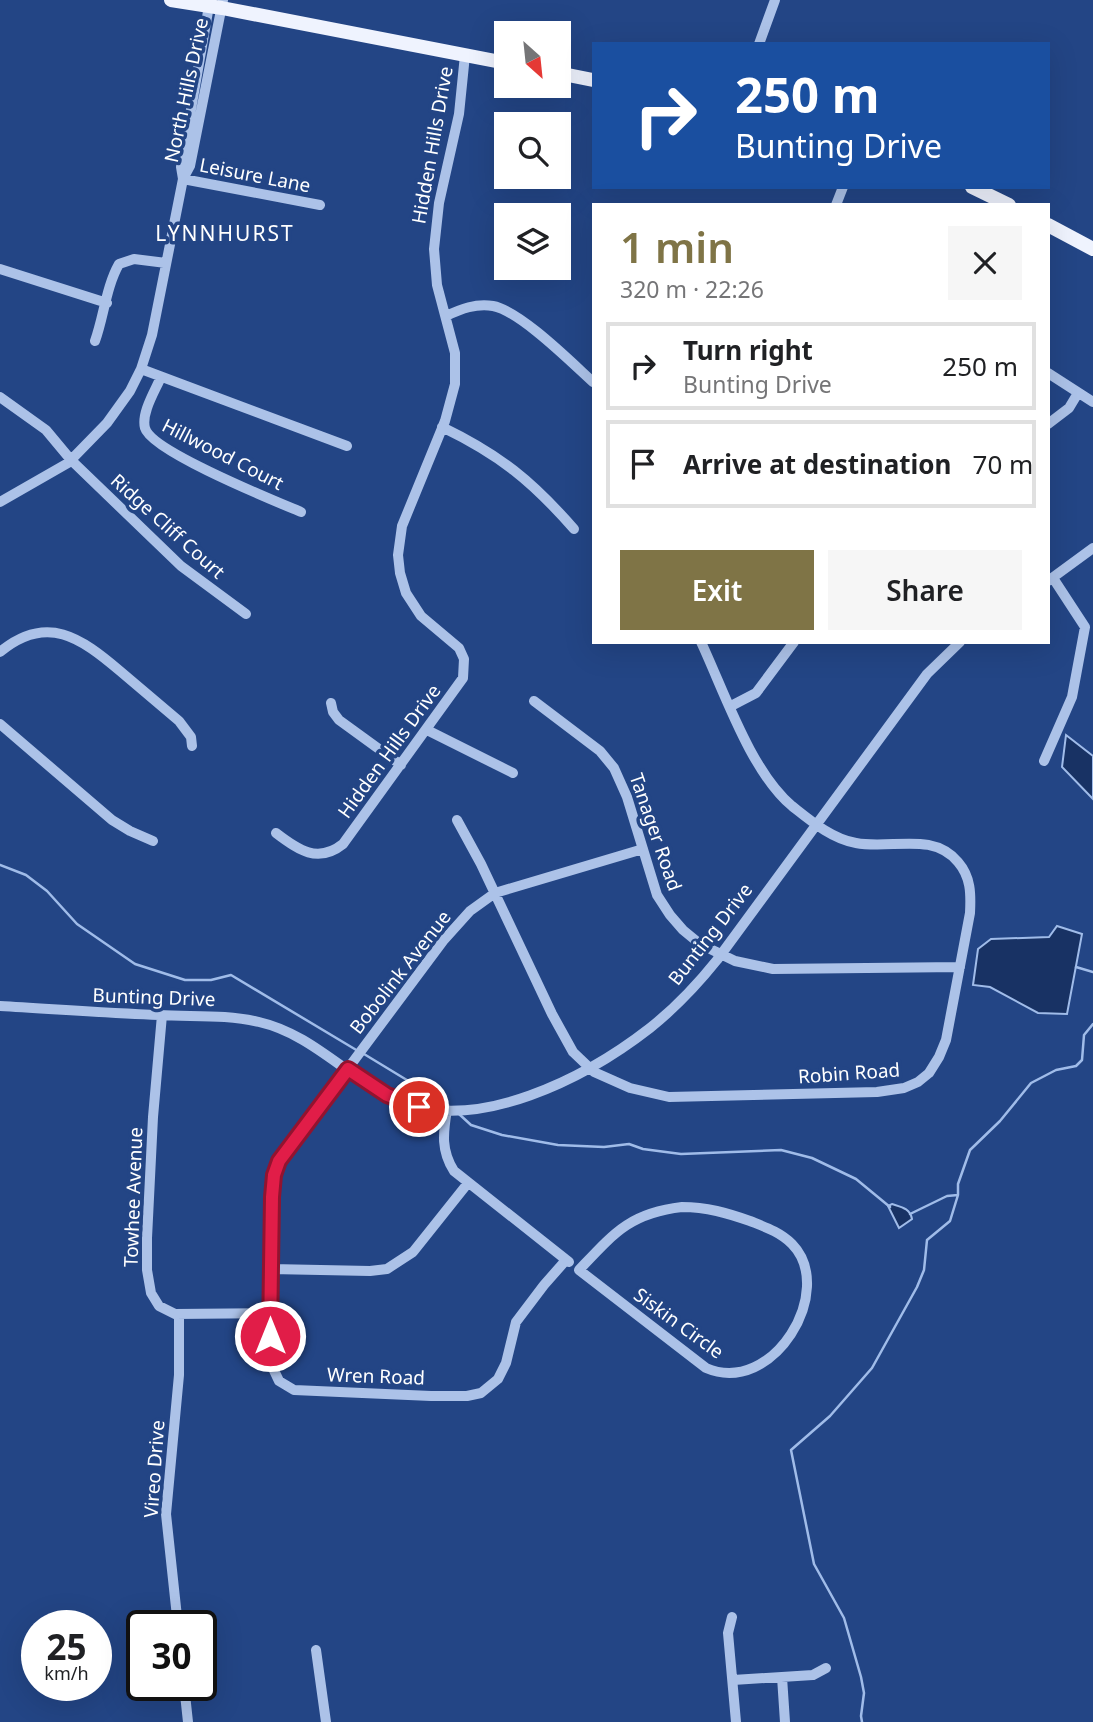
<!DOCTYPE html>
<meta charset="utf-8">
<style>
body{margin:0;font-family:"Noto Sans",sans-serif;background:#f6f6f6;color:#202124;height:100vh;display:flex;flex-direction:column;font-size:26px;white-space:nowrap}
*{box-sizing:border-box;margin:0}
p{font-size:23px;color:#757577}
.icon{flex:none;width:38px;height:38px;fill:none;stroke:currentColor;stroke-width:2;stroke-linecap:round;stroke-linejoin:round}
.map{position:relative;flex:1;overflow:hidden}
.side{position:absolute;left:592px;top:203px;width:458px;height:441px;display:flex;flex-direction:column;background:#fff;border-radius:0px;box-shadow:0 7px 28px #0002}
.side>*{flex:none}
.banner{position:absolute;left:592px;top:42px;width:458px;height:147px;border-radius:0px;box-shadow:0 7px 28px #0002;background:#1a4fa0;color:#fff;overflow:hidden}
.needle{width:46px;rotate:153deg}
.controls{position:absolute;left:494px;top:21px;display:grid;gap:14px}
.controls a{display:grid;place-items:center;width:77px;height:77px;border-radius:0px;background:#fff;box-shadow:0 7px 28px #0002;font-size:35px}
.speed{position:absolute;left:21px;top:1610px;display:flex;gap:14px;font-size:35px;font-weight:700;text-align:center}
.speed>*{display:grid;place-content:center;width:91px;height:91px;border-radius:50%;background:#fff;box-shadow:0 7px 28px #0002;line-height:1}
.speed small{font-size:18px;font-weight:400}
.speed .limit{border:4px solid #111;border-radius:10px;background:#fff;color:#111}
.pin{position:absolute;display:grid;place-items:center;width:60px;height:60px;color:#fff;margin:-30px;border:4px solid #fff;border-radius:50%;box-shadow:0 2px 7px #0007}
.me{position:absolute;width:77px;margin:-38px;rotate:0deg;stroke-linejoin:round;filter:drop-shadow(0 0 5px #0008)}
.turn{display:flex;align-items:center;gap:24px;height:147px;padding:0 28px;font-size:32px}
.turn .icon{width:91px;height:91px;stroke-width:2.5}
.turn b{display:block;font-size:49px;line-height:60px}
.round{display:grid;place-items:center;flex:none;width:74px;height:74px;border-radius:0px;background:#f6f6f6}
.summary{display:flex;align-items:center;justify-content:space-between;height:119px;padding:0 28px}
h1{font-size:42px;font-weight:600;line-height:52px;color:#7f7446}
.button{display:flex;gap:14px;margin-top:auto;padding:14px 28px}
.button a{flex:1;height:80px;border-radius:0px;background:#7f7446;color:#fff;font-size:28px;font-weight:600;line-height:80px;text-align:center}
.button a+a{background:#f6f6f6;color:#202124}
ul{padding:0;list-style:none}
li{display:flex;align-items:center;gap:21px;height:88px;margin:0 14px 10px;padding:0 14px;border:4px solid #e0e0e0;border-radius:0px}
li div{flex:1}
li b{display:block;font-size:26px}
li em{font-style:normal}
.map>svg:first-child{display:block}
</style>
<div class="map">
<svg width="1093" height="1722" viewBox="0 0 1093 1722">
<rect width="100%" height="100%" fill="#234585"/>
<path fill="#183264" stroke="#a0bce9" stroke-width="2" d="M1066,735L1093,756V799L1062,767Z
M1057,926L1082,934L1067,1014L1038,1013L990,987L973,985L978,949L991,939L1049,937Z
M892,1204C901,1207 910,1208 912,1219L899,1228L888,1206Z"/>
<g fill="none" stroke-linecap="round" stroke-linejoin="round">
<path stroke="#a0bce9" stroke-width="2.5" d="M0,865L26,875L47,891L77,924L135,964L185,980H211L231,975L358,1051
M1076,967L1093,972
M364,1054L448,1105
M459,1114L471,1125L502,1135L558,1145L604,1147L629,1144L643,1149L681,1154L781,1150L812,1158L856,1179L890,1207
M910,1214L947,1196L958,1195
M862,1722L861,1716L864,1693L861,1677L844,1618L814,1564L791,1450L830,1416L872,1368L917,1287L924,1270L927,1240L950,1221L958,1195V1184L970,1150L1000,1121L1031,1083L1056,1070L1076,1066L1082,1060L1084,1035L1093,1024"/>
<path stroke="#acc2e8" stroke-width="10" d="M759,44L775,0
M183,179L181,167L210,0
M183,179L320,205
M836,205L843,187
M0,269L107,303
M446,316C461,309 476,303 493,306C520,311 571,362 593,382
M95,341C104,316 106,287 119,264L134,259L166,263
M141,369L347,446
M1048,373L1093,402
M161,377C155,391 141,413 145,428C151,451 275,501 301,512
M0,397L46,430L71,460L181,566L246,614
M1048,424L1069,408L1078,393
M442,427C500,455 532,481 574,529
M0,502L68,463L107,423L130,391L141,369L152,335L183,179L190,166L223,0
M1048,581L1093,548
M0,652C47,613 81,638 120,671C140,688 160,705 179,721L191,737L192,746
M534,701L600,751L614,768L627,797L657,895L670,915L683,930L700,944L735,961L773,969L960,967
M331,703L333,712L339,720L401,765
M731,706L756,693L794,642
M0,724L112,820L130,831L153,841
M427,730L513,773
M1044,761L1072,697L1085,627L1053,578
M457,820L481,864L552,1014L573,1052L594,1072L630,1088L669,1097L877,1092L904,1088L918,1082L929,1073L939,1057L946,1040L970,913C971,894 971,877 958,862C932,831 891,850 856,843C832,839 811,821 792,806C751,772 724,691 701,642
M276,833C298,850 318,864 343,844L463,678L464,659L459,648L421,616L406,593L400,573L398,555L402,526L445,421L455,384V353L437,285L434,249L439,203L459,114L465,55
M0,1006C53,1009 106,1013 159,1015C192,1017 226,1014 259,1022C312,1034 348,1078 396,1100C477,1135 587,1077 650,1028C675,1008 697,985 717,960L927,674L960,642
M162,1015L153,1117L147,1238V1270L151,1293L159,1306L175,1314L270,1313
M447,1110C443,1133 441,1151 454,1171L569,1262
M682,1207C707,1207 727,1213 750,1221C765,1227 780,1232 792,1244C837,1290 773,1397 706,1368L579,1270C614,1233 630,1213 682,1207Z
M566,1260L544,1285L516,1322L506,1363L498,1379L481,1393L467,1396H431L294,1390L279,1381L271,1364V1212L274,1175L279,1161L443,941L470,911L495,893L643,849
M271,1269L370,1271L387,1269L413,1252L468,1183
M732,1617L728,1633L736,1722
M178,1626L166,1514L179,1375V1314
M316,1650L326,1722
M782,1677L785,1722
M733,1680L813,1675L826,1668
M184,1685L188,1722"/>
<path stroke="#eff3fe" stroke-width="14" d="M171,0L222,8L506,63
M558,73L593,80
M972,187L1009,205
M1048,225L1093,249"/>
</g>
<g fill="none" stroke-linecap="round" stroke-linejoin="round">
<g stroke="#92132f" stroke-width="18">
<path id="route" d="M270,1336L272,1197L274,1175L279,1161L348,1069L387,1095L419,1107"/>
</g>
<use href="#route" stroke="#e11d48" stroke-width="12"/>
</g>
<g text-anchor="middle" stroke-width="7" stroke-linejoin="round" paint-order="stroke">
<g font-size="19" fill="#fff" stroke="#234585">
<text transform="translate(186 90) rotate(-78)" y="7">North Hills Drive</text>
<text transform="translate(432 145) rotate(-80)" y="7">Hidden Hills Drive</text>
<text transform="translate(255 175) rotate(11)" y="7">Leisure Lane</text>
<text transform="translate(223 454) rotate(27)" y="7">Hillwood Court</text>
<text transform="translate(168 526) rotate(42)" y="7">Ridge Cliff Court</text>
<text transform="translate(389 751) rotate(-54)" y="7">Hidden Hills Drive</text>
<text transform="translate(656 832) rotate(71)" y="7">Tanager Road</text>
<text transform="translate(710 934) rotate(-52)" y="7">Bunting Drive</text>
<text transform="translate(400 972) rotate(-52)" y="7">Bobolink Avenue</text>
<text transform="translate(154 997) rotate(2)" y="7">Bunting Drive</text>
<text transform="translate(849 1073) rotate(-4)" y="7">Robin Road</text>
<text transform="translate(133 1197) rotate(-88)" y="7">Towhee Avenue</text>
<text transform="translate(679 1323) rotate(36)" y="7">Siskin Circle</text>
<text transform="translate(376 1376) rotate(2)" y="7">Wren Road</text>
<text transform="translate(154 1469) rotate(-86)" y="7">Vireo Drive</text>
</g>
<g font-size="21" letter-spacing="2" fill="#fff" stroke="#234585">
<text x="225" y="241">LYNNHURST</text>
</g>
</g>
</svg>
<div class="controls">
<a><svg class="needle" viewBox="-14 -14 28 28"><path d="M0-13l5 13h-10z" fill="#e53935"/><path d="M0 13l5-13h-10z" fill="#757577"/></svg></a>
<a><svg class="icon" aria-label="search" viewBox="0 0 24 24"><circle cx="10" cy="10" r="6"/><path d="M15 15l6 6"/></svg></a>
<a><svg class="icon" aria-label="layers" viewBox="0 0 24 24"><path d="M12 4l9 5-9 5-9-5zM3 14l9 5 9-5"/></svg></a>
</div>
<div class="speed"><div>25<small>km/h</small></div><div class="limit">30</div></div>
<div class="pin" style="left:419px;top:1107px;background:#d93025"><svg class="icon" aria-label="arrive" viewBox="0 0 24 24"><path d="M6 21V4h12l-3 4 3 4H6"/></svg></div>
<svg class="me" style="left:270px;top:1336px" viewBox="-20 -20 40 40"><circle r="17" fill="#e11d48" stroke="#fff" stroke-width="3"/><path d="M0-11L8 9 0 5-8 9z" fill="#fff"/></svg>
<div class="banner">
<div class="turn"><svg class="icon" aria-label="right" viewBox="0 0 24 24"><path d="M7 20v-9h11M14 6l5 5-5 5"/></svg><div><b>250 m</b>Bunting Drive</div></div>
</div>
<section class="side">
<div class="summary"><div><h1>1 min</h1><p>320 m · 22:26</p></div><a class="round"><svg class="icon" aria-label="close" viewBox="0 0 24 24"><path d="M6 6l12 12M18 6L6 18"/></svg></a></div>
<ul>
<li><svg class="icon" aria-label="right" viewBox="0 0 24 24"><path d="M7 20v-9h11M14 6l5 5-5 5"/></svg><div><b>Turn right</b><p>Bunting Drive</p></div><em>250 m</em></li>
<li><svg class="icon" aria-label="arrive" viewBox="0 0 24 24"><path d="M6 21V4h12l-3 4 3 4H6"/></svg><div><b>Arrive at destination</b></div><em>70 m</em></li>
</ul>
<div class="button"><a>Exit</a><a>Share</a></div>
</section>
</div>
